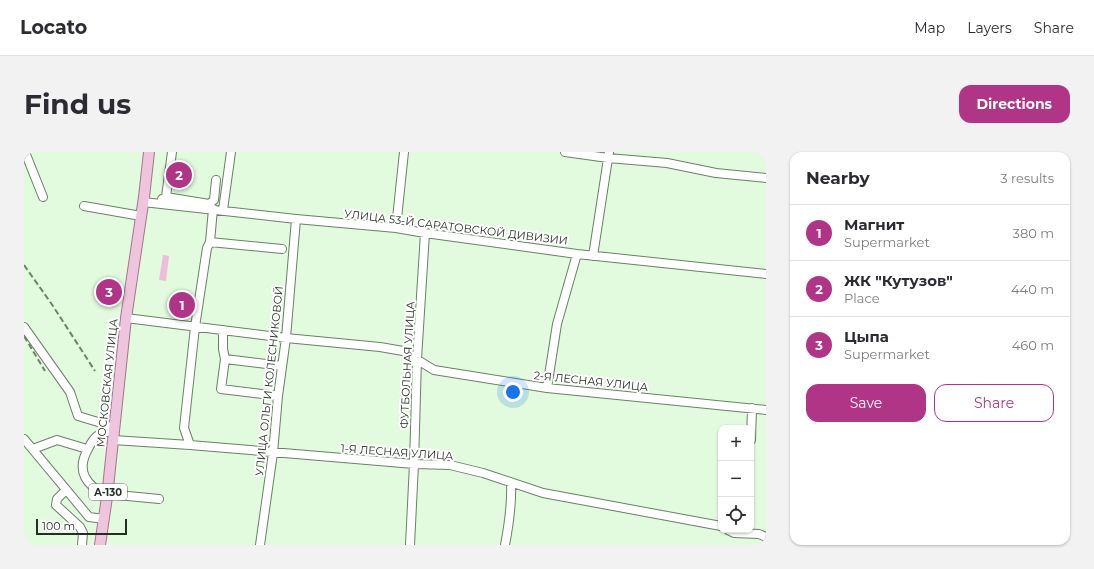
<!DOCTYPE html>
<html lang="en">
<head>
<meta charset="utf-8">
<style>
  :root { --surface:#fff; --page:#f2f2f3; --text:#2b2b33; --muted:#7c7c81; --line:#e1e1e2; --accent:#b13587 }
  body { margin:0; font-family:Montserrat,sans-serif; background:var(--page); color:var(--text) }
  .controls { position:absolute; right:12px; bottom:12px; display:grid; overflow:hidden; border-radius:8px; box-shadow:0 1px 3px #0004 }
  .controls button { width:36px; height:36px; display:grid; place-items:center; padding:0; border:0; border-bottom:1px solid var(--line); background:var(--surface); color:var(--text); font:20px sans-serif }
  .scale { position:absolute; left:12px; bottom:10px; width:91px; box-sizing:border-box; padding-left:4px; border:2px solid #252e24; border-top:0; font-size:11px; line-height:14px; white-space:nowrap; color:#252e24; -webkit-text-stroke:3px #fff; paint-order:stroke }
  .you { position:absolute; left:489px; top:240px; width:14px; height:14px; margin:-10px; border:3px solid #fff; border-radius:50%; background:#1a73e8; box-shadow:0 0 0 6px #1a73e833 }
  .badge { display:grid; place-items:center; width:26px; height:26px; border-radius:50%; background:var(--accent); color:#fff; font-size:13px; font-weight:700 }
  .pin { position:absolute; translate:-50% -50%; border:2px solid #fff; box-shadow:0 1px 4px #0006 }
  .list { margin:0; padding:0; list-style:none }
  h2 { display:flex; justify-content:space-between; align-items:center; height:52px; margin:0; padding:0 16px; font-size:17px }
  h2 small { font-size:13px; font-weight:400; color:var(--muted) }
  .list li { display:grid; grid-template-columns:26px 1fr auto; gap:12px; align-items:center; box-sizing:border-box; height:56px; padding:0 16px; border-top:1px solid var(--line) }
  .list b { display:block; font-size:15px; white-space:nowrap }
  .list p { margin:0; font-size:13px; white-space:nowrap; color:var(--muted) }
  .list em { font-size:13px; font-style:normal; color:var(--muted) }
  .actions { display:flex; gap:8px; padding:12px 16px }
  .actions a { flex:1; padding:9px 0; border:1px solid var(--accent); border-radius:12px; text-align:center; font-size:14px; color:var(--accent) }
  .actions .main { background:var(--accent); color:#fff }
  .icon { flex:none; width:22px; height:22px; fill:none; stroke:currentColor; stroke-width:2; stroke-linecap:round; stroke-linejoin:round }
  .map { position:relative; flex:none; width:742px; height:393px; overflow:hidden; border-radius:12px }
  header { display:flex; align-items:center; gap:24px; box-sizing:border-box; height:56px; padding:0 20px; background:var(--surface); border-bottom:1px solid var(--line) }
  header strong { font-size:19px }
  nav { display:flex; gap:22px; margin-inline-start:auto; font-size:14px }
  .intro { display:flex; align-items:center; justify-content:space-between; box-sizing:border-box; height:96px; padding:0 24px }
  h1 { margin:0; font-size:28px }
  .button { padding:10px 18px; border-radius:12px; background:var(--accent); color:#fff; font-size:14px; font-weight:700 }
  main { display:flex; gap:24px; padding:0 24px }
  aside { flex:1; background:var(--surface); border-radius:12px; box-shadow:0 1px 3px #0004 }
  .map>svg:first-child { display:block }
  .green { fill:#efbdd8 }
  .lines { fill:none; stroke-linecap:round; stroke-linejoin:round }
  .minor-casing { stroke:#6b8068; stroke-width:10 }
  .major-casing { stroke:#a2778e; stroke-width:12 }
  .minor { stroke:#fff; stroke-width:8 }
  .major { stroke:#efc5dd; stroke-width:10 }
  .rail { stroke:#71806f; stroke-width:2; stroke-dasharray:6 3; stroke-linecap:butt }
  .labels { text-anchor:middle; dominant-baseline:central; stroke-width:4; stroke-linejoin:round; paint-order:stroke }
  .shield { fill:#fff; stroke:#666d66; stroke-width:1 }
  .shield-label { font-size:10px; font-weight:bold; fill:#252e24 }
  .street-label { font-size:11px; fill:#252e24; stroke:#fff }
</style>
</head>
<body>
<header>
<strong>Locato</strong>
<nav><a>Map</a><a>Layers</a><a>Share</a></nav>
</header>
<div class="intro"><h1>Find us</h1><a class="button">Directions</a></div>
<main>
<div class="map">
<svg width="742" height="393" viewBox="0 0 742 393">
  <rect width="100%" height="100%" fill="#e2fade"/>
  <!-- green -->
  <path class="green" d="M139 103 145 104 142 129 135 128Z"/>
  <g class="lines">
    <!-- minor casing -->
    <g class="minor-casing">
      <path id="minor" d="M1 0 19 45
        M541 0 584 6 643 11 692 21 742 26
        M142 45 185 52 190 48 192 28
        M138 47 142 45 148 0
        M119 50 272 67 372 76 401 81 553 102 742 122
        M60 54 117 64
        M199 58 207 0
        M372 76 380 0
        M186 90 258 97
        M569 104 585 0
        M102 166 262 186 356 195 379 199 410 218 523 236 742 258
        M0 175 46 240 54 264 74 270 91 277
        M199 178V197L201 207
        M523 236 533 172 553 102
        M254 244 197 237 201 207 258 214
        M0 287 65 365 80 367
        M89 288 166 293 390 312 426 313 459 321 519 341 697 374
        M727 288 728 256
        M166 293 160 276 171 175 183 96 186 90 189 57
        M9 297 33 288 63 297
        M42 338 33 347 32 353 56 375 59 381 58 393
        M83 342 135 347
        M83 345C63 333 51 320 64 297 66 293 69 287 73 284 79 281 85 279 91 277
        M704 378 710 381 735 382 742 385
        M236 393 249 301 254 244 262 186 272 67
        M386 393 390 312 393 207 401 81
        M481 393C485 372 488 352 487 331"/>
    </g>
    <!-- major casing -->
    <g class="major-casing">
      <path id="major" d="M76 393 83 345 102 166 120 45 125 0"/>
    </g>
    <!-- minor -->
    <use href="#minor" class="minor"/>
    <!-- major -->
    <use href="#major" class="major"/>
    <!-- rail -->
    <path class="rail" d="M0 113 29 154 71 219
      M0 184 21 219"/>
  </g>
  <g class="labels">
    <!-- shield labels -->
    <rect class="shield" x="65" y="332" width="38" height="16" rx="3"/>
    <g class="shield-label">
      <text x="84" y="340">А-130</text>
    </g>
    <!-- street labels -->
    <g class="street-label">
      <text transform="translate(432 75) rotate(7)">УЛИЦА 53-Й САРАТОВСКОЙ ДИВИЗИИ</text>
      <text transform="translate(383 213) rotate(-87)">ФУТБОЛЬНАЯ УЛИЦА</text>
      <text transform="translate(245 229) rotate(-84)">УЛИЦА ОЛЬГИ КОЛЕСНИКОВОЙ</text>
      <text transform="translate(567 229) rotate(6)">2-Я ЛЕСНАЯ УЛИЦА</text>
      <text transform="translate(83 231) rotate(-84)">МОСКОВСКАЯ УЛИЦА</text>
      <text transform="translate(373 300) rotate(4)">1-Я ЛЕСНАЯ УЛИЦА</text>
    </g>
  </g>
</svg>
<div class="controls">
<button>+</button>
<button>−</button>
<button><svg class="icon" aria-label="locate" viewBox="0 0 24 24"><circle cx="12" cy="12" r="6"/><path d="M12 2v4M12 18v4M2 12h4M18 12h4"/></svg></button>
</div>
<div class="scale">100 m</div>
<div class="you"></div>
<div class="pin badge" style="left:158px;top:153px">1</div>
<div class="pin badge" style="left:155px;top:23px">2</div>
<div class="pin badge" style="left:85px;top:140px">3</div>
</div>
<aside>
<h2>Nearby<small>3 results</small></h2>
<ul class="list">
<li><span class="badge">1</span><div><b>Магнит</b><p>Supermarket</p></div><em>380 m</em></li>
<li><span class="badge">2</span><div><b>ЖК &quot;Кутузов&quot;</b><p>Place</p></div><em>440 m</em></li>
<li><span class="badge">3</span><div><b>Цыпа</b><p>Supermarket</p></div><em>460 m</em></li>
</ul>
<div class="actions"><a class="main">Save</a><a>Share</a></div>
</aside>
</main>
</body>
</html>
